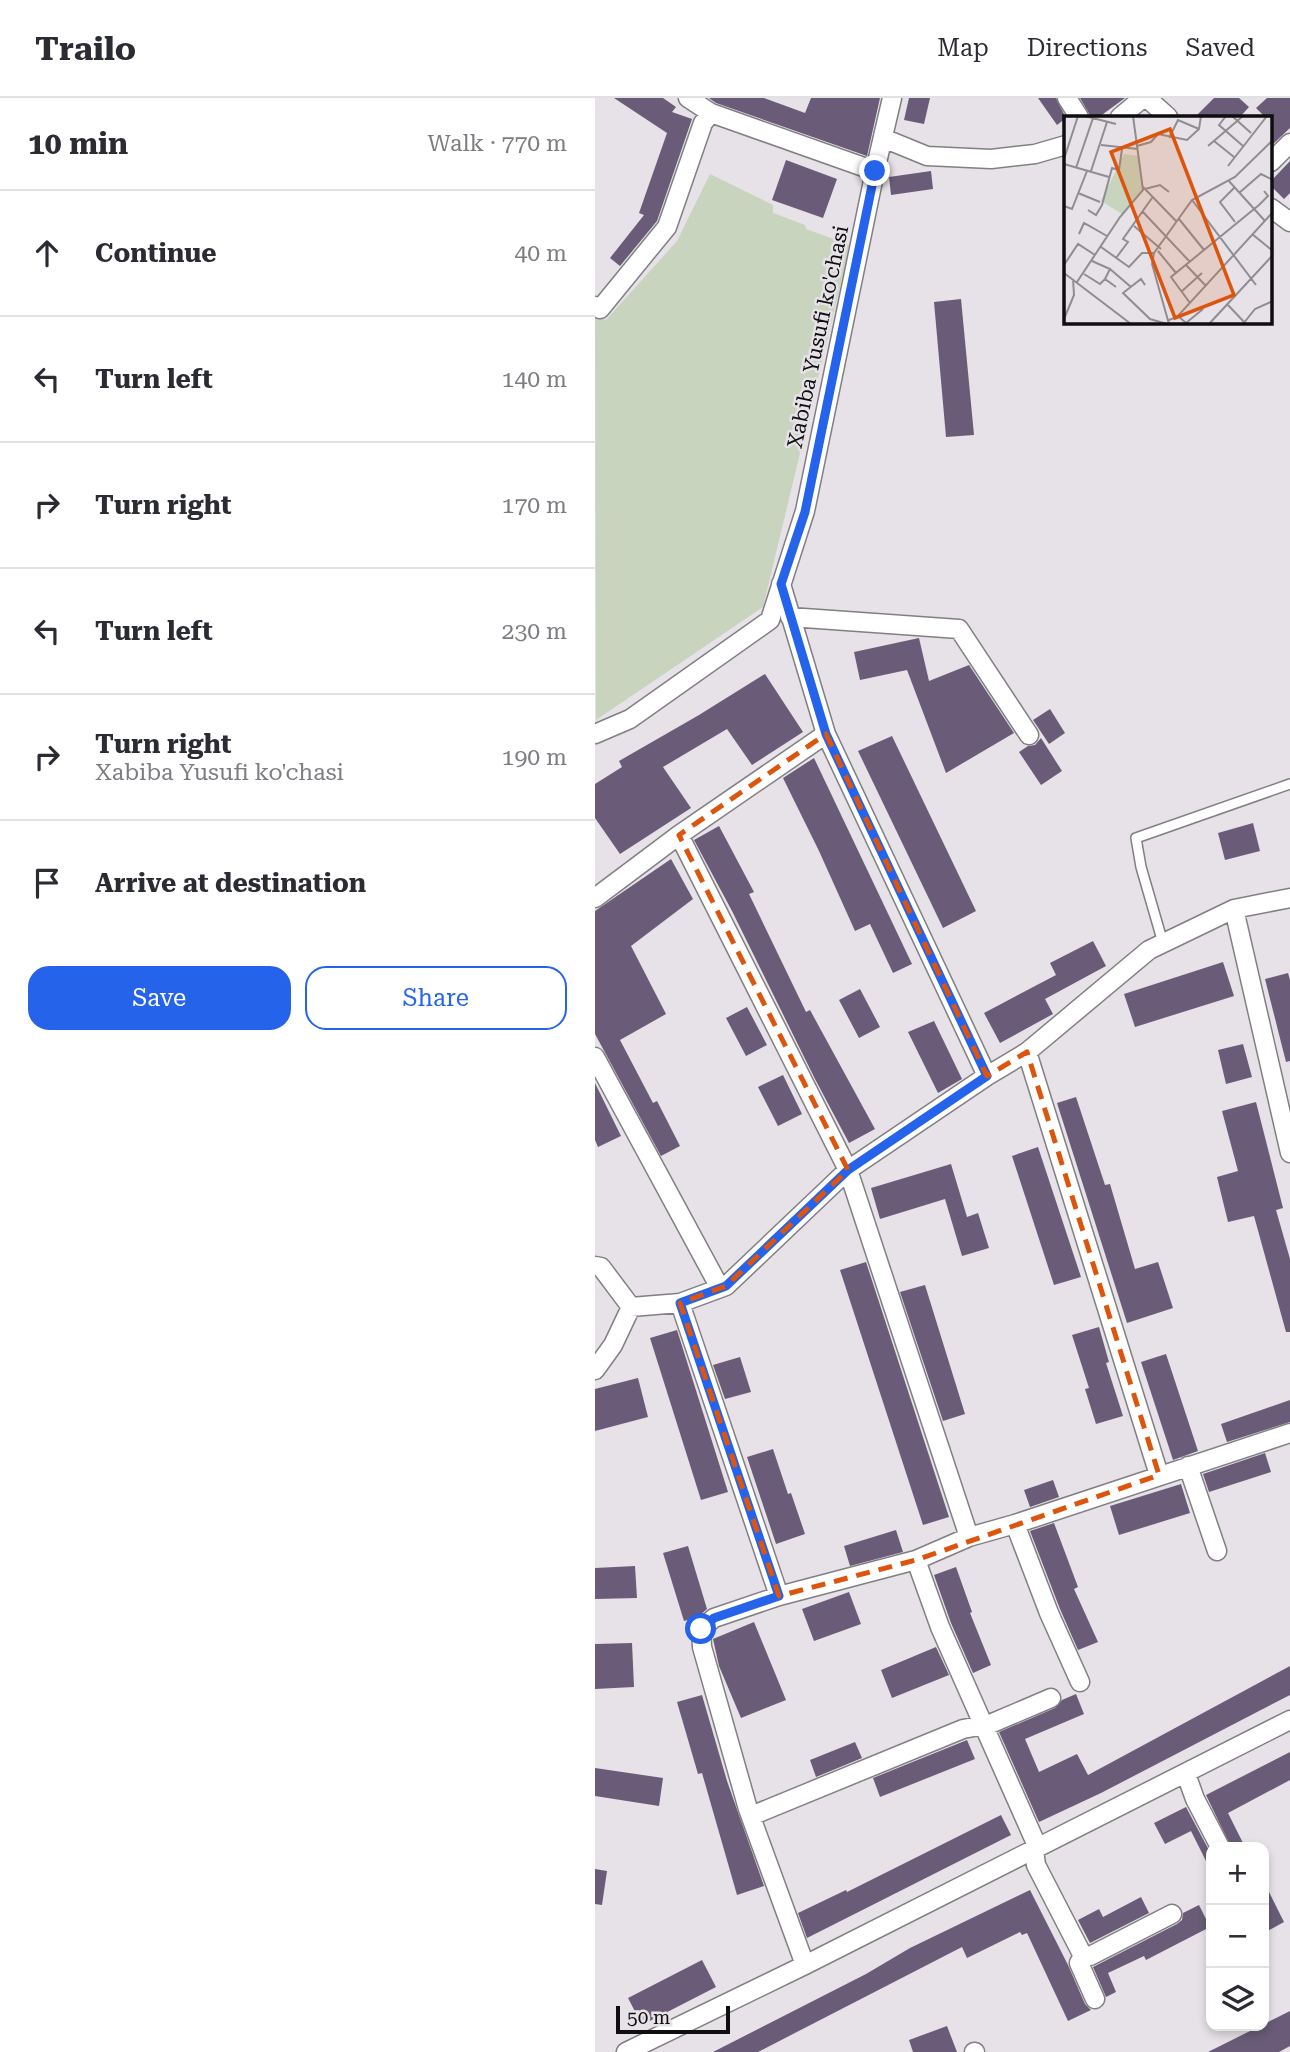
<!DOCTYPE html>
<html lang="en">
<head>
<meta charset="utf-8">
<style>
  :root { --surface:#fff; --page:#f7f7f7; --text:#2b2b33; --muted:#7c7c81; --line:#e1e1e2; --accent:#2563eb }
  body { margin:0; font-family:"Roboto Serif",serif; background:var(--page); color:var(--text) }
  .controls { position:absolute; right:21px; bottom:21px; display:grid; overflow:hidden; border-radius:14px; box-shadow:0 4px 10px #0003 }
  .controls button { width:63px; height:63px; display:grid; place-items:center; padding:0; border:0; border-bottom:2px solid var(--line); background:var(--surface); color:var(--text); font:35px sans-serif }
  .scale { position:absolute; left:21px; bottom:18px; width:114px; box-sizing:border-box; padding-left:7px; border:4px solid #0e0d0f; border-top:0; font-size:19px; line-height:24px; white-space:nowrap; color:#0e0d0f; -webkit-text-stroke:5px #e6e2e7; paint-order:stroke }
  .stop { position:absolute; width:21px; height:21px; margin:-16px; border:5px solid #2563eb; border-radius:50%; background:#fff }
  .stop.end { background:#2563eb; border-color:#fff; box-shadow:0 2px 7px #0008 }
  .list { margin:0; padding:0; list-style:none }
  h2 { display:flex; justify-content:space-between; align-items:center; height:91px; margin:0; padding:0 28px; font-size:30px }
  h2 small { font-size:23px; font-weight:400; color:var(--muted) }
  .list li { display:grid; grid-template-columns:46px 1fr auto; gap:21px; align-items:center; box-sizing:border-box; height:126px; padding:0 28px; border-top:2px solid var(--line) }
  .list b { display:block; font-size:26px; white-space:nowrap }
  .list p { margin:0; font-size:23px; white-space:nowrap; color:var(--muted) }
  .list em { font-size:23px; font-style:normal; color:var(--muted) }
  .actions { display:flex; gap:14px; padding:21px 28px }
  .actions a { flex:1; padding:16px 0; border:2px solid var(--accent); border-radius:21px; text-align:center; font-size:24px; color:var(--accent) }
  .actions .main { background:var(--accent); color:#fff }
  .icon { flex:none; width:38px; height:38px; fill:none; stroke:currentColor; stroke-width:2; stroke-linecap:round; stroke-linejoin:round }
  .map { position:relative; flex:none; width:695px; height:1954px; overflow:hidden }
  header { display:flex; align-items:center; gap:42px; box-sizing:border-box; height:98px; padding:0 35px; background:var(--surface); border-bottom:2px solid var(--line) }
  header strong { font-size:33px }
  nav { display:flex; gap:38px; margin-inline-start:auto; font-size:24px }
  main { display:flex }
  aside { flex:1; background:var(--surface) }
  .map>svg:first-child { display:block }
  .green { fill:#c8d4be }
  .building { fill:#6a5c78 }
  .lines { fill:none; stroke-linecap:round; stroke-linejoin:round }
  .lane-casing { stroke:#827f83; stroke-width:12 }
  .street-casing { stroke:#827f83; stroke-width:21 }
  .lane { stroke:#fff; stroke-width:9 }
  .street { stroke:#fff; stroke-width:18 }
  .route { stroke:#2563eb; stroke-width:9 }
  .marked { fill:none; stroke:#dd550c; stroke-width:5; stroke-dasharray:14 9; stroke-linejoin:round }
  .labels { text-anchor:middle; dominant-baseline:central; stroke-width:5; stroke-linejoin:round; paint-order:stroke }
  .street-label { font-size:21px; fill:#0e0d0f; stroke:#e6e2e7 }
  .inset-road { fill:none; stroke:#908d91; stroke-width:2 }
  .view { fill:#dd550c; fill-opacity:0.15; stroke:#dd550c; stroke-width:3.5 }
  .inset-edge { fill:none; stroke:#0e0d0f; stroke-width:3.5 }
</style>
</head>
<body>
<header>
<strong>Trailo</strong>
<nav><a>Map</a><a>Directions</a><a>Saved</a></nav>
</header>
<main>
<aside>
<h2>10 min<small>Walk · 770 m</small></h2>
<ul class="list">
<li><svg class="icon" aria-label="ahead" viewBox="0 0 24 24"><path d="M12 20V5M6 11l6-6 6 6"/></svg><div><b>Continue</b></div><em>40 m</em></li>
<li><svg class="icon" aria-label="left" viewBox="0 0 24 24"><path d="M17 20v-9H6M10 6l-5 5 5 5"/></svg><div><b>Turn left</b></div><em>140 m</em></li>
<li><svg class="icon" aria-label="right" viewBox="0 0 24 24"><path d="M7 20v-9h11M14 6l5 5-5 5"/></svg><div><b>Turn right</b></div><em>170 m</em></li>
<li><svg class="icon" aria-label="left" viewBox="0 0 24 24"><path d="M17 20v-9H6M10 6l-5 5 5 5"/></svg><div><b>Turn left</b></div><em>230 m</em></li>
<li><svg class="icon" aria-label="right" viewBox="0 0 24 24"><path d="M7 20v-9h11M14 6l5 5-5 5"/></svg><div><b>Turn right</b><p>Xabiba Yusufi ko'chasi</p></div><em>190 m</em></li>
<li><svg class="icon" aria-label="arrive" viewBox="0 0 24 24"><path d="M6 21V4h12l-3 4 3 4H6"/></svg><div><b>Arrive at destination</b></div></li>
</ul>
<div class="actions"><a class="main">Save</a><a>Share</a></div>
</aside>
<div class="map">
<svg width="695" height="1954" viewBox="0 0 695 1954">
  <rect width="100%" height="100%" fill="#e6e2e7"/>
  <!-- green -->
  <path class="green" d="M115 76 178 107V115L210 127 211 131 255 147 168 509 1 622 0 215 11 222 82 143Z"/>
  <!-- building -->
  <path class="building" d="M19 0H68L81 9 77 14 97 21 62 123 25 168 15 160 49 117 44 115 72 35Z
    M114 0H169L210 15 216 0H285L272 58 121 5Z
    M314 0H335L329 26 309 22Z
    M443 0H461L471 20 462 27Z
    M485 0H530L504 19H496Z
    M619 0H644L654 9 645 19H600Z
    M672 0H695V30L676 48V19H670L661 10Z
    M191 62 242 81 228 120 177 102Z
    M695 63V95L689 101 676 88V83Z
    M336 73 338 91 296 97 294 79Z
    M366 201 379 337 351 339 339 204Z
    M324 540 334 583 374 567 419 635 351 675 312 572 265 582 259 554Z
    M170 576 208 634 157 667 132 631 68 669 96 710 25 756 0 720V686L27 669 24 663 104 617Z
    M455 611 470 635 454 646 438 622Z
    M297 638 381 813 348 830 263 653Z
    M446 640 467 673 446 687 424 654 433 648 440 647Z
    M219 660 317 866 298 875 275 826 260 833 224 753 188 680Z
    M658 725 665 753 630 762 623 735Z
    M124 728 159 794 154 796 211 914 215 912 280 1031 254 1045 220 981 137 813 99 742Z
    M76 761 98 801 36 848 71 916 25 942 58 1005 62 1003 85 1048 66 1058 0 936V813Z
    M498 843 511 868 450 901 458 916 405 945 389 915 461 877 455 865Z
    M628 864 639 898 540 929 529 896Z
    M693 875 695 882V963L691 964 670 881Z
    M265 891 285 929 264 940 244 902Z
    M152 909 172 947 151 958 131 920Z
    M339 923 367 981 343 995 313 934Z
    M648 946 657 979 631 986 623 952Z
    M188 977 207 1016 183 1028 163 989Z
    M0 985 26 1038 3 1049 0 1042Z
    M481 999 510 1087 515 1086 540 1171 563 1164 578 1210 532 1225 462 1005Z
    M661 1004 688 1110 681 1112 695 1161V1234H691L659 1118 633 1124 622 1079 643 1073 627 1013Z
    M443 1049 486 1179 459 1187 417 1058Z
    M356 1066 372 1119 383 1115 394 1150 367 1158 350 1101 285 1121 276 1090Z
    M271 1164 354 1419 328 1427 245 1172Z
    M330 1187 370 1316 348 1323 305 1194Z
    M504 1229 514 1264 511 1265 528 1318 501 1326 490 1291 494 1290 477 1237Z
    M82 1232 133 1394 106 1402 55 1240Z
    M571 1256 603 1353 578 1362 546 1264Z
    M145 1259 156 1294 130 1301 118 1267Z
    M43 1280 53 1319 0 1333V1291Z
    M695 1302V1324L632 1344 626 1326Z
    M178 1351 193 1396 196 1395 210 1436 181 1446 152 1359Z
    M670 1355 676 1374 614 1394 608 1376Z
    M458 1382 464 1399 435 1409 429 1392Z
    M586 1386 595 1415 524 1437 515 1408Z
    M459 1425 483 1489 479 1491 503 1544 483 1552 465 1511 435 1433Z
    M301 1432 308 1454 255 1468 249 1448Z
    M93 1448 112 1511 103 1519 89 1523 68 1455Z
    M40 1468 42 1500 0 1501V1470Z
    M361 1469 377 1514 375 1515 396 1567 378 1575 356 1525 339 1477Z
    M254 1494 266 1526 219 1543 207 1511Z
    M159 1524 191 1602 146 1620 124 1568 118 1541Z
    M37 1545 39 1589 0 1591V1546Z
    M341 1549 354 1577 297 1600 286 1572Z
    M695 1568V1597L506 1695 444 1724 404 1634 460 1610 467 1602 481 1596 489 1616 430 1641 444 1674 482 1656 493 1677Z
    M107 1597 132 1683 169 1788 142 1797 107 1675 103 1676 82 1604Z
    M372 1642 380 1661 285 1699 278 1680Z
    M260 1644 267 1660 221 1679 215 1662Z
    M695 1654V1682L633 1715 650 1749H636L611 1697Z
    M0 1670 68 1680 64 1708 0 1698Z
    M591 1709 616 1756V1773L596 1733 570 1746 559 1725Z
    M406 1717 416 1737 212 1840 203 1815 251 1792 252 1794Z
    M0 1771 12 1773 7 1807 0 1806Z
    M669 1784 689 1824 669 1835Z
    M435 1792 473 1867 490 1906 496 1912 473 1923 432 1835 427 1837 425 1834 372 1860 367 1849 163 1954H118L271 1876 315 1850Z
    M546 1799 554 1815 495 1845 483 1822 504 1811 508 1819Z
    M604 1807 615 1829 551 1862 549 1858 513 1875 521 1894 511 1899 498 1869 582 1826 587 1822 588 1815Z
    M107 1862 121 1889 47 1927 33 1900Z
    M695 1913V1948L684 1954H613Z
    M352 1928 362 1954H318L314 1942Z"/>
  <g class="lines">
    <!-- lane casing -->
    <g class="lane-casing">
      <path id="lane" d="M568 845 546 769 541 740 695 686"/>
    </g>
    <!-- street casing -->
    <g class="street-casing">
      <path id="street" d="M93 0 116 15 280 73
        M472 0 484 19
        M552 0 573 19
        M525 19 548 0
        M288 40 332 58 396 61 440 56 471 47
        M676 64 695 45
        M676 110 695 124
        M0 208 5 211 72 129 108 25 116 15
        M186 486 231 636 392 978
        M195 519 364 531 434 637
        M0 636 35 621 175 522 210 413 280 73 297 0
        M84 737 253 1072 374 1439
        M0 800 84 737 231 636
        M639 811 695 1055
        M432 954 564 1377
        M0 959 125 1190
        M0 1168 6 1169 36 1209 18 1247 0 1272
        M85 1205 184 1498
        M36 1209 85 1205 131 1188 253 1072 392 978 432 954 554 852 639 811 695 800
        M593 1368 622 1453
        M420 1426 454 1515 485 1584
        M321 1462 345 1529 443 1750
        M591 1676 600 1701 625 1749
        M156 1718 368 1631 395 1626 456 1600
        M439 1752 441 1767 488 1858 484 1865 500 1901
        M488 1858H495L577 1816
        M210 1867 153 1711 107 1549 106 1531 119 1520 184 1498 321 1462 374 1439 420 1426 695 1335
        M31 1954 210 1867 695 1622
        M379 1954H380"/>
    </g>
    <!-- lane -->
    <use href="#lane" class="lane"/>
    <!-- street -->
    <use href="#street" class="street"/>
  </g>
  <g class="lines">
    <!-- route -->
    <path class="route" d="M106 1531 119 1520 184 1498 85 1205 131 1188 253 1072 392 978 231 636 186 486 210 414 280 73"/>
  </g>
  <!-- marked area -->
  <path class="marked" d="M231 636 392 978 432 954 564 1377 321 1462 184 1498 85 1205 131 1188 253 1072 84 737Z"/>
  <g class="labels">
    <!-- street labels -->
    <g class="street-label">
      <text transform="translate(223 239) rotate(-78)">Xabiba Yusufi ko'chasi</text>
    </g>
  </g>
  <!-- overview -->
  <g transform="translate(469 18)">
    <rect width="208" height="208" fill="#e6e2e7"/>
    <path d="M60 38 74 40 78 74 58 98 37 85Z" fill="#c8d4be"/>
    <path class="inset-road" d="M21 0 52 8M162 0 155 9 179 30M168 0 187 17M105 22 114 4 135 13M150 25 170 41M37 29 74 33M73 30 87 26 94 18 123 24 135 13 137 0M144 30 179 0M0 43 14 0M0 48 45 61M164 50 203 0M12 52 29 2M27 55 43 6M164 64 201 105M79 71 113 106M170 72 156 86 171 106M81 73 96 69 105 76M14 77 36 86M175 77 197 58 209 64M128 84 192 169M0 90 8 93 23 55M24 94 32 99 38 89 48 52 55 54 58 33M79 96 126 146M115 103 140 134M70 110 97 133M15 118 20 107 43 120M188 118 209 135M37 131 65 151 78 137H90L88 148 105 208M94 135 112 157M90 137 128 84 171 61 209 24M52 142 64 126 59 123 88 82M28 145 46 153 41 163 52 171M0 149 14 128 31 139M122 149 142 170M46 153 67 171M0 157 67 208M20 158 36 168 41 163M13 166 56 101 79 74 69 0M81 169 77 163 59 177 86 203 103 208M117 176 138 157M126 187 107 161 195 89 204 80 200 75M163 188 182 208M114 200 122 207 139 193M0 203 10 179 9 163M105 204 113 201 209 96M145 208 209 139M179 208 191 193 209 185"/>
    <path class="view" d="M106 13 170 179 111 202 47 36Z"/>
    <rect width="208" height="208" class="inset-edge"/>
  </g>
</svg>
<div class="controls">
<button>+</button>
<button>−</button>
<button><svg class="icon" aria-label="layers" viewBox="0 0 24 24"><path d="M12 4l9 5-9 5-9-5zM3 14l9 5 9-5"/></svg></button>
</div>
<div class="scale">50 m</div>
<div class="stop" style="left:106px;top:1531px"></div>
<div class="stop end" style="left:280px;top:73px"></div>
</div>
</main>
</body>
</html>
